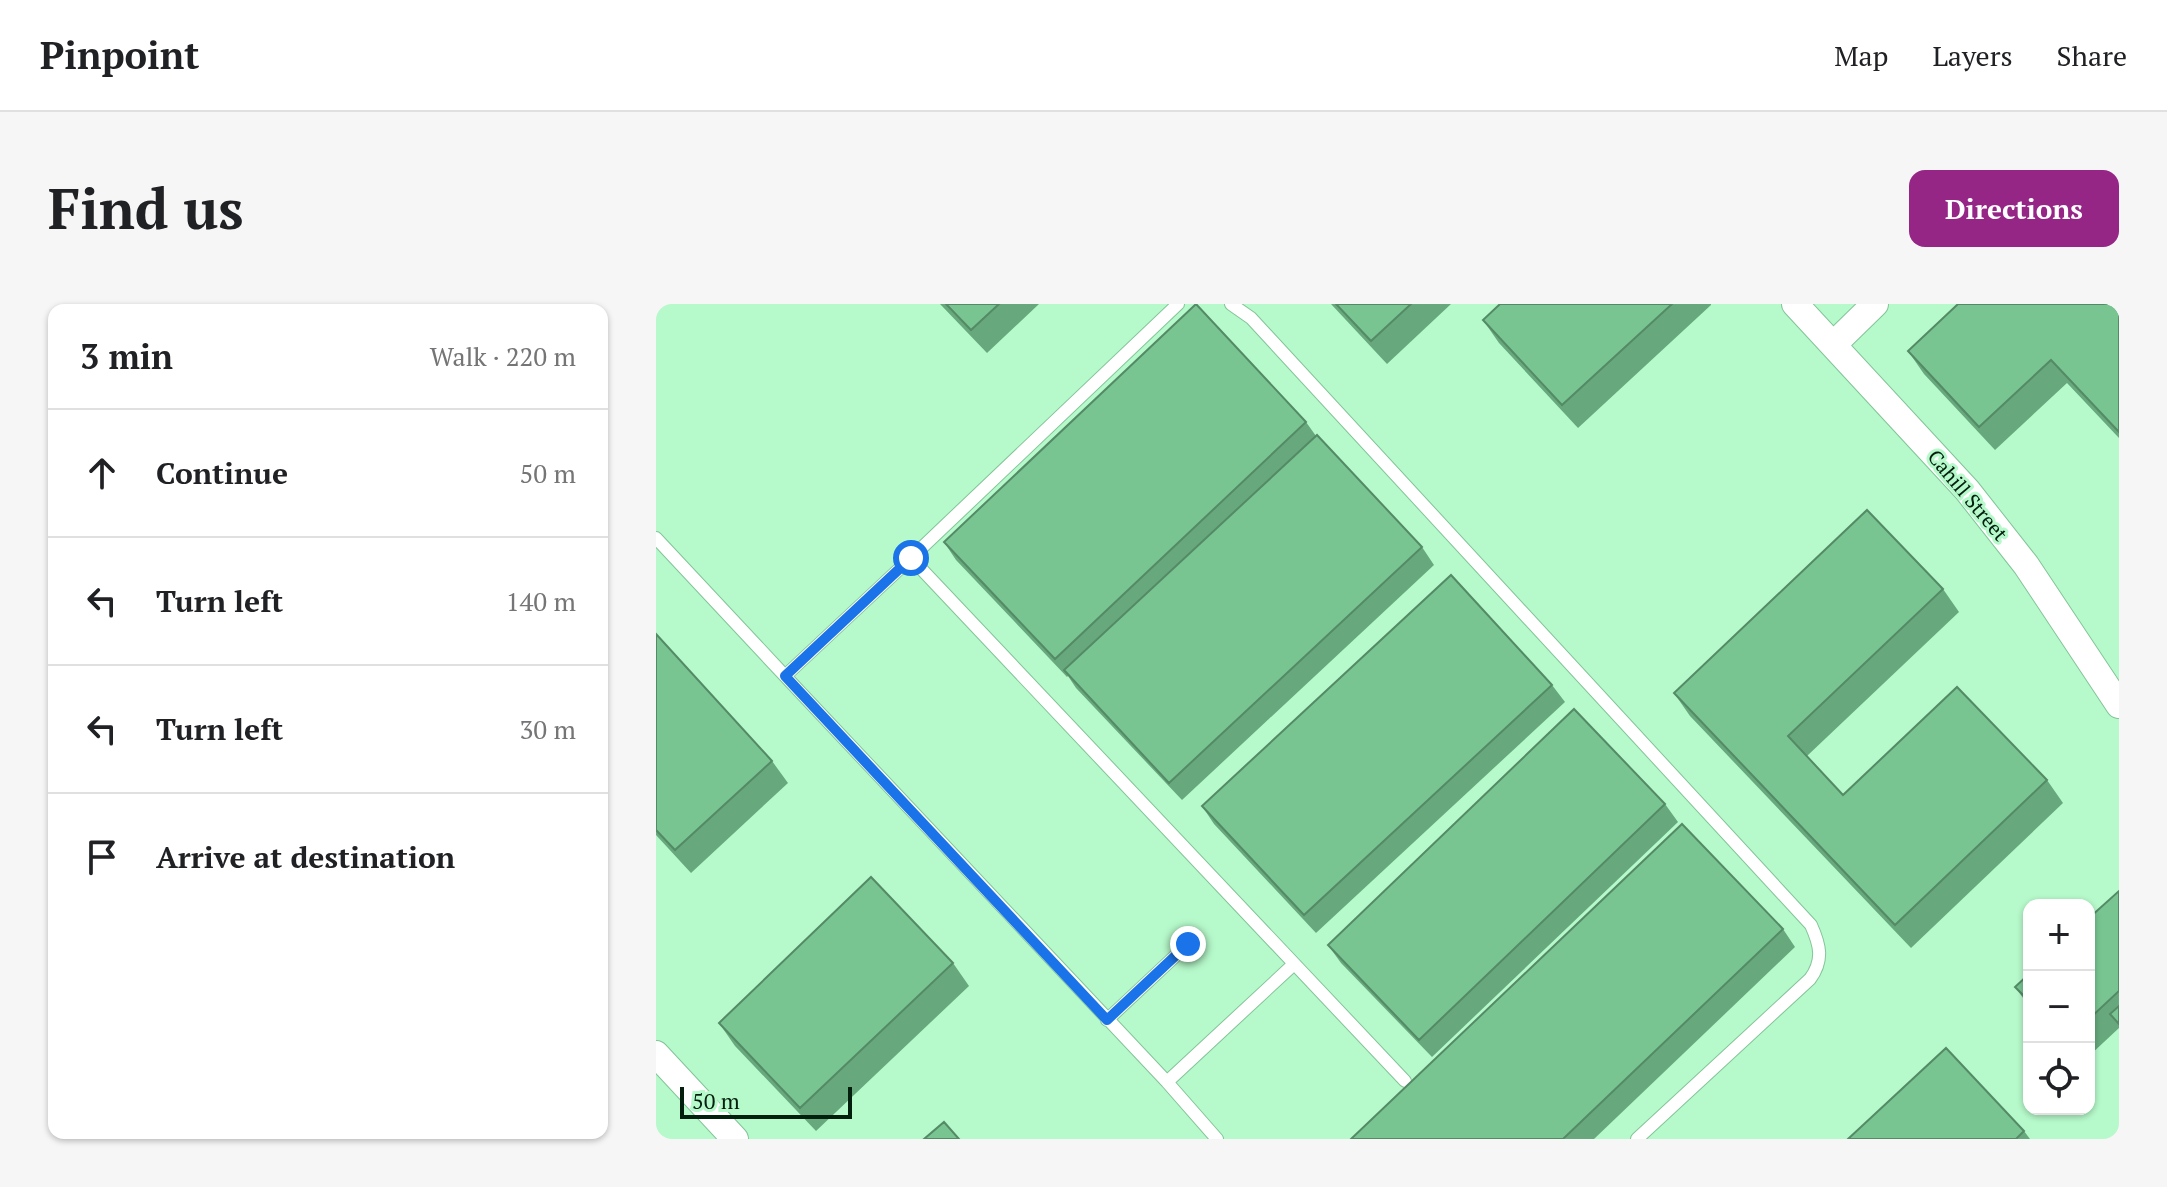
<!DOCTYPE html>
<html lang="en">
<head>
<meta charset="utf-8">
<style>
  :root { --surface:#fff; --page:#f6f6f6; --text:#202124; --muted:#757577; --line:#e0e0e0; --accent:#952686 }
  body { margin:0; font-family:"PT Serif",serif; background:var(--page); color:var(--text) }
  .controls { position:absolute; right:24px; bottom:24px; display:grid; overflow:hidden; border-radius:16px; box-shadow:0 2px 6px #0004 }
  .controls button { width:72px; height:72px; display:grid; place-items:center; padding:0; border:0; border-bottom:2px solid var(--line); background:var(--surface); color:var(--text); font:40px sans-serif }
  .scale { position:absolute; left:24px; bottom:20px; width:172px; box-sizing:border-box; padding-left:8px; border:4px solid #041f0e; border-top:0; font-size:22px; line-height:28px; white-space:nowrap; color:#041f0e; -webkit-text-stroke:6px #b6f9ca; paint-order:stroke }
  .stop { position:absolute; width:24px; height:24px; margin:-18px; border:6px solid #1a73e8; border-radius:50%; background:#fff }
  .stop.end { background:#1a73e8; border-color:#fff; box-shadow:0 2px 8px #0008 }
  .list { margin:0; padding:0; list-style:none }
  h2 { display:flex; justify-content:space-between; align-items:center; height:104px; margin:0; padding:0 32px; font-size:34px }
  h2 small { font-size:26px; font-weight:400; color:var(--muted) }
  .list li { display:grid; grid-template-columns:52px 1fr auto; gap:24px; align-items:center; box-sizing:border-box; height:128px; padding:0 32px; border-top:2px solid var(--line) }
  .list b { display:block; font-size:30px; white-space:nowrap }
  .list em { font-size:26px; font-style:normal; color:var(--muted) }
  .icon { flex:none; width:44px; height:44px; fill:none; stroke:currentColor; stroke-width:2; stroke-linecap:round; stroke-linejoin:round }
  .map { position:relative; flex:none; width:1463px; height:835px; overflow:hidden; border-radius:16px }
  header { display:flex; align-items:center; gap:48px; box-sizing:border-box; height:112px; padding:0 40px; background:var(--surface); border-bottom:2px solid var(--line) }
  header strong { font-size:38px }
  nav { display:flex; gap:44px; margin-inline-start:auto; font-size:28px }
  .intro { display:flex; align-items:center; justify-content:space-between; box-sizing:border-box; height:192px; padding:0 48px }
  h1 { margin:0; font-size:56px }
  .button { padding:20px 36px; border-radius:16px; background:var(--accent); color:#fff; font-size:28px; font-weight:700 }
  main { display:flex; gap:48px; padding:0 48px }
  aside { flex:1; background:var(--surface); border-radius:16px; box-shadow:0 2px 6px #0004 }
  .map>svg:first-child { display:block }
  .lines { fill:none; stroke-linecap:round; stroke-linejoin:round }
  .lane-casing { stroke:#83c498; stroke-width:14 }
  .street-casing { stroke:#83c498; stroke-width:28 }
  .lane { stroke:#fff; stroke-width:12 }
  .street { stroke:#fff; stroke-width:26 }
  .wall { fill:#67a97d }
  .building { fill:#78c591; stroke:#548a66; stroke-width:2 }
  .route { stroke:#1a73e8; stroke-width:10 }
  .labels { text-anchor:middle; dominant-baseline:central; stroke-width:6; stroke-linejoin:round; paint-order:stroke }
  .street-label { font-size:20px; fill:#041f0e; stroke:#b6f9ca }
</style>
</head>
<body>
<header>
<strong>Pinpoint</strong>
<nav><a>Map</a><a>Layers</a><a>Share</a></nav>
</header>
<div class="intro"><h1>Find us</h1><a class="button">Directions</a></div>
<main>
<aside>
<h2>3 min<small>Walk · 220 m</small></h2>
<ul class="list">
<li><svg class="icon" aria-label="ahead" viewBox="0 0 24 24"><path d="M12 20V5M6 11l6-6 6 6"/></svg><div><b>Continue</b></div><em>50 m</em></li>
<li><svg class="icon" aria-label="left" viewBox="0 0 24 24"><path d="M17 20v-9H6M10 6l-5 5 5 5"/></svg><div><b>Turn left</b></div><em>140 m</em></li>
<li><svg class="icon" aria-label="left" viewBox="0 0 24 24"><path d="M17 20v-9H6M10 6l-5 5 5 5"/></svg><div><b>Turn left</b></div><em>30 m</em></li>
<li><svg class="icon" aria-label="arrive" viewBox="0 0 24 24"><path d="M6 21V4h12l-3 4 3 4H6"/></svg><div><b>Arrive at destination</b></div></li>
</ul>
</aside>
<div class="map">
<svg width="1463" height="835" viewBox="0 0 1463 835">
  <rect width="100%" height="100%" fill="#b6f9ca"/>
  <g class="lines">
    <!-- lane casing -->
    <g class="lane-casing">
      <path id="lane" d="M575 0 595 14 1155 621C1164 641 1168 656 1154 675L981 835
        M0 234 129 372 255 254 749 777
        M255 254 522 0
        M129 372 511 778 638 660
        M451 716 532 640
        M511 778 561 835"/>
    </g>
    <!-- street casing -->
    <g class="street-casing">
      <path id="street" d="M1139 0 1311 186 1370 261 1463 401
        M1177 41 1219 0
        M0 750 79 835"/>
    </g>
    <!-- lane -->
    <use href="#lane" class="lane"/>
    <!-- street -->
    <use href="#street" class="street"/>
  </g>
  <!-- wall -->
  <path class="wall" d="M284 0H383L331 49Z
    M675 0H795L731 60Z
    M844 0H1055V1L922 124 843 39 827 16Z
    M1463 0V134L1411 79 1339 146 1268 70 1252 47Z
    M650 118 660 132 766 243 778 261 526 496 420 384 412 372 411 373 300 256 288 238Z
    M1287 285 1303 308 1151 452 1187 491 1391 476 1407 499 1255 644 1034 412 1018 389Z
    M0 330 116 457 132 479 35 569 0 531Z
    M896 381 909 398 660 629 558 520 546 502Z
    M1009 500 1022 518 776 753 685 659 672 641Z
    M1463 587V724L1433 752V614Z
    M1127 625 1139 643 938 835H695Z
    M297 659 313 682 160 827 79 742 63 719Z
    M1373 670V702L1359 683Z
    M1368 827 1374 835H1192Z"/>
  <!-- building -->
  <path class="building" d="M290 0H343L315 26Z
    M540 0 650 118 399 355 288 238Z
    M680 0H755L715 37Z
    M844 0H1016L906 101 827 16Z
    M1302 0H1463V128L1395 56 1323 123 1252 47Z
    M661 131 766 243 513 479 408 366Z
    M1211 206 1287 285 1132 432 1187 491 1301 383 1391 476 1239 621 1018 389Z
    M795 271 896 381 648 611 546 502Z
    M0 330 116 457 19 546 0 526Z
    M918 405 1009 500 763 736 672 641Z
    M1026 520 1127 625 907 835H695Z
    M215 573 297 659 144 804 63 719Z
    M1463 587V687L1433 715V614Z
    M1373 670V697L1359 683Z
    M1463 702V720L1454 710Z
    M1290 744 1368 827 1360 835H1192Z
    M288 818 303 835H268Z"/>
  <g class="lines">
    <!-- route -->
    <path class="route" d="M255 254 129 372 451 716 532 640"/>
  </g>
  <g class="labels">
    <!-- street labels -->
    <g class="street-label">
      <text transform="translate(1312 191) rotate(50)">Cahill Street</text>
    </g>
  </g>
</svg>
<div class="controls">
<button>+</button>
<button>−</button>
<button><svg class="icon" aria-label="locate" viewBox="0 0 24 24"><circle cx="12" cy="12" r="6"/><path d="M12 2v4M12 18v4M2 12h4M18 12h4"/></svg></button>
</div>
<div class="scale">50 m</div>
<div class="stop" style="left:255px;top:254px"></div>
<div class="stop end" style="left:532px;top:640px"></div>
</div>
</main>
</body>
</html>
